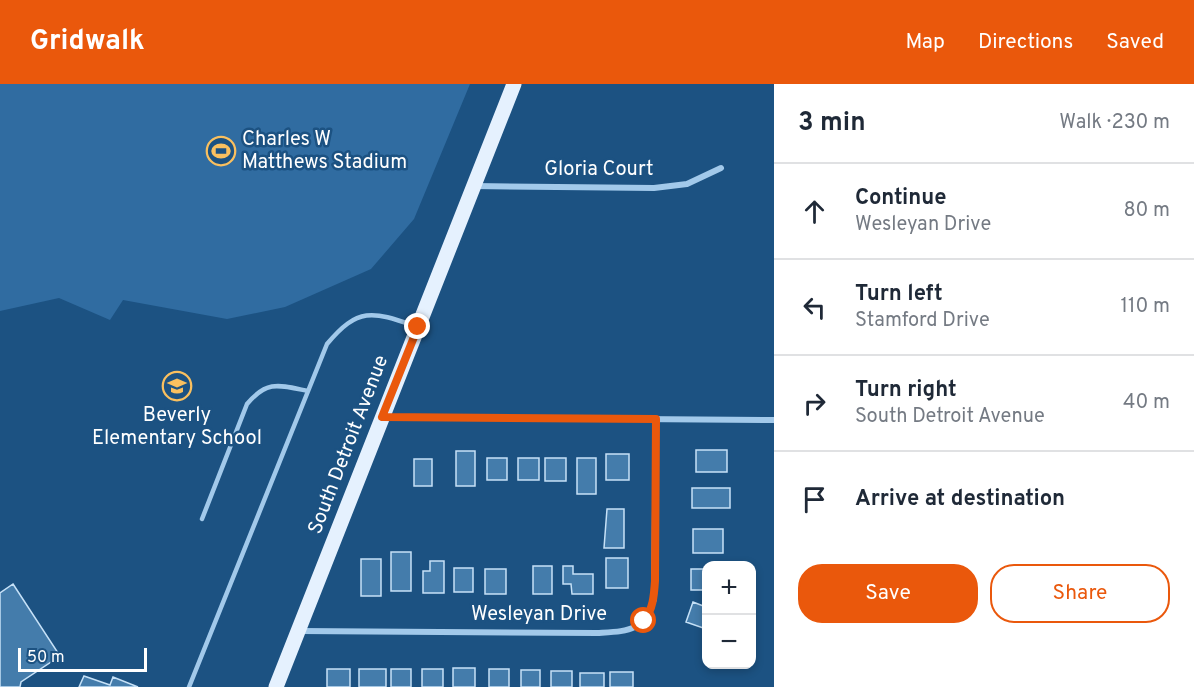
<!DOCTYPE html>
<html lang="en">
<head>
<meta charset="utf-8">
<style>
  :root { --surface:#fff; --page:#f6f6f7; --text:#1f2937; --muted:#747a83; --line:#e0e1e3; --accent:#ea580c }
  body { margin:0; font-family:Overpass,sans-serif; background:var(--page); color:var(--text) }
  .controls { position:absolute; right:18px; bottom:18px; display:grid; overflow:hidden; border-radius:12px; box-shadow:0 3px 9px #0003 }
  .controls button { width:54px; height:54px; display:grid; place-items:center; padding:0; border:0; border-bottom:2px solid var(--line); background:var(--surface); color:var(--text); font:30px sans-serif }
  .scale { position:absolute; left:18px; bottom:15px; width:129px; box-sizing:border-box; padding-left:6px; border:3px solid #fff; border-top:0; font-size:16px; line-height:21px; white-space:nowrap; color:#fff; -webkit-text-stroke:4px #1c5282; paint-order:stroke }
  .stop { position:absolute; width:18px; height:18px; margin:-14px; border:4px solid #ea580c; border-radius:50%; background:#fff }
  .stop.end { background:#ea580c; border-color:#fff; box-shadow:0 2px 6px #0008 }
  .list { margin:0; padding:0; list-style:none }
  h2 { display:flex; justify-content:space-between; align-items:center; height:78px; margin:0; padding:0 24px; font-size:26px }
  h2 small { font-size:20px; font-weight:400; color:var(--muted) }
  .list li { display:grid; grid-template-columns:39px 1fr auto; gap:18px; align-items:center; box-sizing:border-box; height:96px; padding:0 24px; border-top:2px solid var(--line) }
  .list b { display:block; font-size:22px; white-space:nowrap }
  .list p { margin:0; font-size:20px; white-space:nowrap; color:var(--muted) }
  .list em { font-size:20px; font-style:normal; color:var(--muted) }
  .actions { display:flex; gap:12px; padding:18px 24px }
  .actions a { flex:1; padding:14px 0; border:2px solid var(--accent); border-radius:24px; text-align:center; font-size:21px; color:var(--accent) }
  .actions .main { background:var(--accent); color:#fff }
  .icon { flex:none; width:33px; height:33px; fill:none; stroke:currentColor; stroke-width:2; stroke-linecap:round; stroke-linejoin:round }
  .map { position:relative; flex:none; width:774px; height:603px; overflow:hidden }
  header { display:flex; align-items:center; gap:36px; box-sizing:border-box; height:84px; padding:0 30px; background:var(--accent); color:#fff }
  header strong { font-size:28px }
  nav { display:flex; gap:33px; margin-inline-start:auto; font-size:21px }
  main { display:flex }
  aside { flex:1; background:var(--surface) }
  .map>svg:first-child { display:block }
  .green { fill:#306ca1 }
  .building { fill:#447cab; stroke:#c6e1f7; stroke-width:1.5 }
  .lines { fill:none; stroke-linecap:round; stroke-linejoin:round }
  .service { stroke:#a2c9ea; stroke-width:4.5 }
  .minor { stroke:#a2c9ea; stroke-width:6 }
  .primary { stroke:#e5f1fe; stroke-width:15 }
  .route { stroke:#ea580c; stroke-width:8 }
  .labels { text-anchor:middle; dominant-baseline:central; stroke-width:5; stroke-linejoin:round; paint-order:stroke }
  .poi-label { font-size:20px; fill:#fff; stroke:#1c5282; text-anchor:start }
  .street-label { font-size:20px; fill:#fff; stroke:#1c5282 }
</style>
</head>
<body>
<header>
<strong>Gridwalk</strong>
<nav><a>Map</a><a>Directions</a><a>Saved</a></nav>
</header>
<main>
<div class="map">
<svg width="774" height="603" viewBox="0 0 774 603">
  <rect width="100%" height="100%" fill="#1c5282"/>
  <!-- green -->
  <path class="green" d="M0 0H470L414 135 371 185 285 223 227 235 123 216 110 236 59 214 0 227Z"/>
  <!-- building -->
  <path class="building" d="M696 366H727V388H696Z
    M456 367H475V402H456Z
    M606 370H629V396H606Z
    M487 374H507V396H487Z
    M518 374H539V396H518Z
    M545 374H566V397H545Z
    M577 374H596V410H577Z
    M414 375H432V402H414Z
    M692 404H730V424H692Z
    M607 425H624V464H604Z
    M693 445H723V469H693Z
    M391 468H411V507H391Z
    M606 474H628V504H606Z
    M361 475H381V512H361Z
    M430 477H444V509H423V487H430Z
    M533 482H552V510H533Z
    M563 482H573V490H593V510H572L571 500H563Z
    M454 484H473V508H454Z
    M485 485H506V510H485Z
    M691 485H706V506H691Z
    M13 500 60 572 21 598 20 603H0V509Z
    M693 518 706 523V545L686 538Z
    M453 584H475V603H453Z
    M327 585H350V603H327Z
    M359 585H386V603H359Z
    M391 585H411V603H391Z
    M422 585H443V603H422Z
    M489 585H509V603H489Z
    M521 586H540V603H521Z
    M551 587H572V603H551Z
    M610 588H633V603H610Z
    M580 589H604V603H580Z
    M84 592 110 601 113 593 138 603H79Z"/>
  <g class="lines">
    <!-- service -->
    <path class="service" d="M202 435 247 320C267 296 279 301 308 307
      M189 603 327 260C358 223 372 227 415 242"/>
    <!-- minor -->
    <path class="minor" d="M474 102 654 104 687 100 721 84
      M385 333 774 336
      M300 547 597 549C629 547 643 548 654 515L656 335"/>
    <!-- primary -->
    <path class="primary" d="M276 603 514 0"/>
  </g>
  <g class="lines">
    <!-- route -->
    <path class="route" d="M418 243 382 333 656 335 655 497C654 512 653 525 644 537"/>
  </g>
  <!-- icons -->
  <defs>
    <g id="stadium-ring" transform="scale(1.5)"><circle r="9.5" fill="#1c5282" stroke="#fac05f" stroke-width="1.5"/><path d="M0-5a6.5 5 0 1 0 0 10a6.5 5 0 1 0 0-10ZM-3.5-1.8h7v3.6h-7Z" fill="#fac05f"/></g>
    <g id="school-ring" transform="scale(1.5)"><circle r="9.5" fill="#1c5282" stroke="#fac05f" stroke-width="1.5"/><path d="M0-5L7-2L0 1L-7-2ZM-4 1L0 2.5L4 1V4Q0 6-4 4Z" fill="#fac05f"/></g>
  </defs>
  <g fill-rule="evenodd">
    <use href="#stadium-ring" x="221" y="67"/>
    <use href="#school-ring" x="177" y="302"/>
  </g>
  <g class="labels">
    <!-- poi labels -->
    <g class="poi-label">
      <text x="242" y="56">Charles W<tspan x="242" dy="23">Matthews Stadium</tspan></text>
      <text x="177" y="332" text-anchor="middle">Beverly<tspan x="177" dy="23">Elementary School</tspan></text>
    </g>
    <!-- street labels -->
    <g class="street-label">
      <text x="599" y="86">Gloria Court</text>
      <text transform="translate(349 361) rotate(-69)">South Detroit Avenue</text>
      <text x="539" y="531">Wesleyan Drive</text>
    </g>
  </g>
</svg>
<div class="controls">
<button>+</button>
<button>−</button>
</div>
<div class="scale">50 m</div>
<div class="stop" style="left:644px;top:537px"></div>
<div class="stop end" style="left:418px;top:243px"></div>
</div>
<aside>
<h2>3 min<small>Walk · 230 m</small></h2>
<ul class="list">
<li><svg class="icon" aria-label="ahead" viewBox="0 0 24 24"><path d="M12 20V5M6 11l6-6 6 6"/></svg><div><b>Continue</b><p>Wesleyan Drive</p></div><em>80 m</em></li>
<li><svg class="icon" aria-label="left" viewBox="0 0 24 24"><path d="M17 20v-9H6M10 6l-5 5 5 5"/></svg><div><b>Turn left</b><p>Stamford Drive</p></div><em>110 m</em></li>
<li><svg class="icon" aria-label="right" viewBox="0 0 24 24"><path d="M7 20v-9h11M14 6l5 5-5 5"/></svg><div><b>Turn right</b><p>South Detroit Avenue</p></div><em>40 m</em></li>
<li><svg class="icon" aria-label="arrive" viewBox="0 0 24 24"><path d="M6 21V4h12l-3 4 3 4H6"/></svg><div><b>Arrive at destination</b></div></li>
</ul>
<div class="actions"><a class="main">Save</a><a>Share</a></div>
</aside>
</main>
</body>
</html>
